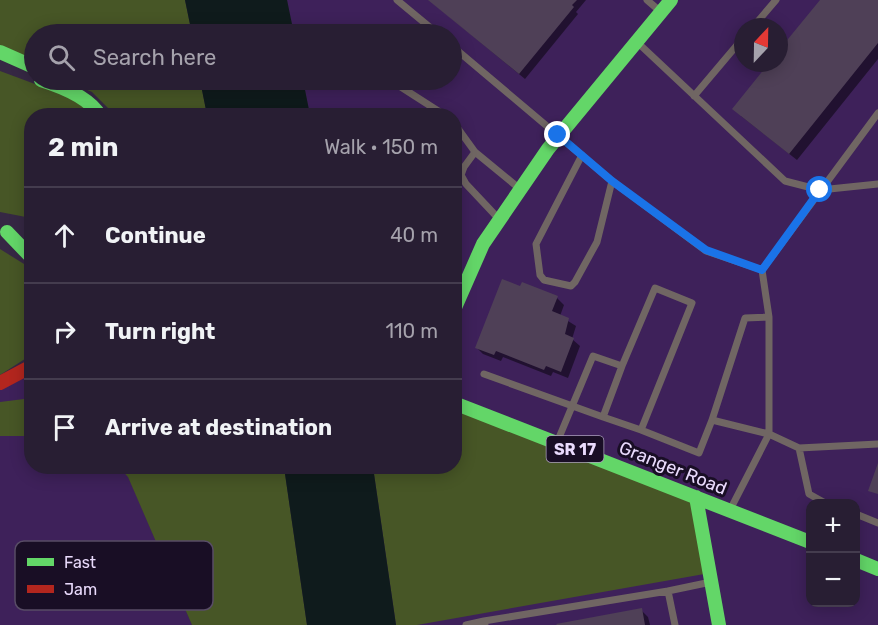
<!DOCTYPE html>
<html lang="en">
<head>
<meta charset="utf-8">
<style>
  :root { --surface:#281e33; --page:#342b3f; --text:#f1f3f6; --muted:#a5a2ac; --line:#443c4e }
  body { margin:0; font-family:Rubik,sans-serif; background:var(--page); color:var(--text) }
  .controls { position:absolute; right:18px; bottom:18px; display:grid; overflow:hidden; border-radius:12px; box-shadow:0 3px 15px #0003 }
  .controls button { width:54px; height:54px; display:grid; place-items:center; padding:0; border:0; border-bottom:2px solid var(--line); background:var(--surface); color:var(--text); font:30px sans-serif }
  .compass { position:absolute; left:734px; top:18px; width:54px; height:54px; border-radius:50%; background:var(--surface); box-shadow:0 3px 15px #0003; rotate:22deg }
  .stop { position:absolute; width:18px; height:18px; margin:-14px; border:4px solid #1a73e8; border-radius:50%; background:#fff }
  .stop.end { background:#1a73e8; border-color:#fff; box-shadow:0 2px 6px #0008 }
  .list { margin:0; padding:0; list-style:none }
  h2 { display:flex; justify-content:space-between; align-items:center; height:78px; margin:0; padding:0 24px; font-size:26px }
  h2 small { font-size:20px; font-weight:400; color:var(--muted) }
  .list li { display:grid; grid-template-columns:39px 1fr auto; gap:18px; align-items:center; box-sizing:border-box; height:96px; padding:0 24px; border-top:2px solid var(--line) }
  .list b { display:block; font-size:22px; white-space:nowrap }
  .list em { font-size:20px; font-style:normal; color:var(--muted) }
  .icon { flex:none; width:33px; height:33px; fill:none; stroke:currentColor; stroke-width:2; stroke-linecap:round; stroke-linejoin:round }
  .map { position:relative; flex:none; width:878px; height:625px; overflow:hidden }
  .search { position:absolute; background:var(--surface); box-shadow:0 3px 15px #0003; left:24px; top:24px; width:438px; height:66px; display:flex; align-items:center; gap:15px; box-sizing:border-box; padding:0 21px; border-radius:33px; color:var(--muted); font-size:22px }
  .panel { position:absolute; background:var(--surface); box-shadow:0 3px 15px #0003; left:24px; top:108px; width:438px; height:366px; border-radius:24px }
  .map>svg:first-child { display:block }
  .built { fill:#3e215a; fill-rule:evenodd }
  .green { fill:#475626 }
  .water { fill:#0f1b1c }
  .shadow { fill:#0007 }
  .building { fill:#4f4057 }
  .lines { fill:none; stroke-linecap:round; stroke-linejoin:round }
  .lane { stroke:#706663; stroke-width:7 }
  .fast { stroke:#63d668; stroke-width:14 }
  .jam { stroke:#b3261e; stroke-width:14 }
  .route { stroke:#1a73e8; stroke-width:8 }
  .labels { text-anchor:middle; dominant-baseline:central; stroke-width:6; stroke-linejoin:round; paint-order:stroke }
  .shield { fill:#190e25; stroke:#ab9ebc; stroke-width:1.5 }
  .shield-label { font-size:16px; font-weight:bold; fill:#eadbfd }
  .street-label { font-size:18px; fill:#eadbfd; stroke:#190e25 }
  .key { fill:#190e25; stroke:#584c66; stroke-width:1.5 }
  .key-label { font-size:16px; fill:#eadbfd }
</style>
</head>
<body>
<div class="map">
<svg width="878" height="625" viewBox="0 0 878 625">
  <rect width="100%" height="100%" fill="#362844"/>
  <!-- built -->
  <path class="built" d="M287 0H878V625H396L373 467 454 466V116L310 115 303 80H452V34H294ZM743 27H779V63H743ZM810 504H856V602H810Z
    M32 370V466L119 467 128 476 192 625H0V383Z"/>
  <!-- green -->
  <path class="green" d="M0 0H185L192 34H34V67L0 52Z
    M0 71 70 97 95 115 32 116 31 218 0 212Z
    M64 80H200L207 115H115L92 92Z
    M0 249 32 269 31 355 0 375Z
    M31 391V436H0V402L24 399Z
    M455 404 696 497 710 573 417 625H396L373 467 454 466Z
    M119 467H284L307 625H192L128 477Z"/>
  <!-- water -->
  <path class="water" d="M185 0H287L294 34H192Z
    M200 80H303L310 115H207Z
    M284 467H373L396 625H307Z"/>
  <!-- shadow -->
  <path class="shadow" d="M429 0H586L576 12 578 14 525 79Z
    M821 0H878V59L797 160 741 116 771 63H779V53Z
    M557 298 564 305 560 316 576 326 572 339 580 346 568 378 553 372 551 376 503 357 501 361 483 354 476 347Z
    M641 610 648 617 650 625H559Z"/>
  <!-- building -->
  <path class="building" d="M428 0H577L572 5 574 7 519 74Z
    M820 0H878V43L789 154 732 109 769 63H779V50Z
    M502 279 520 286 522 282 558 296 552 311 569 318 565 334 574 338 561 372 546 366 544 370 496 351 494 355 475 348Z
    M878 463V494L868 491Z
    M642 608 645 625H557L556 624Z"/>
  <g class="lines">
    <!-- lane -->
    <path class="lane" d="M397 0 438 34
      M647 0 661 12
      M753 27 776 0
      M637 42 785 181 820 190 878 184
      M452 46 612 181 706 251 762 270 769 317V434L712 420 699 453 641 430
      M390 80 446 116
      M694 96 743 38
      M454 123 475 152 520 189
      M475 152 464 167 461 175 466 184 498 218
      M582 155 536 244 540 275 544 280 571 286 575 282 597 242 612 181
      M762 270 878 113
      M484 374 603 417 622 366 593 356 558 440
      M603 417 641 430 692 303 655 288 622 366
      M712 420 745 318 769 317
      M799 448 878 444
      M731 508 769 434 799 448 809 494 827 504
      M856 514 878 523
      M484 621 668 591
      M466 625 484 621 485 625
      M675 625 668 591 711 582"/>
    <!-- fast -->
    <path class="fast" d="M0 52 34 67
      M41 80C60 86 90 98 100 116
      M7 232 32 258
      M454 310 483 244 548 149 671 0
      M454 403 810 542
      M696 497 719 625
      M856 560 878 569"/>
    <!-- jam -->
    <path class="jam" d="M0 383 32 366"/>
  </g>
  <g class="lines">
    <!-- route -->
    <path class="route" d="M558 135 612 181 706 250 762 270 820 190"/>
  </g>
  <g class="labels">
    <!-- shield labels -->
    <rect class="shield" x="546.5" y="436" width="57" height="26" rx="4.5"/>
    <g class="shield-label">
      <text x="575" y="449">SR 17</text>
    </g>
    <!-- street labels -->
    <g class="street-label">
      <text transform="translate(673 468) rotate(22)">Granger Road</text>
    </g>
  </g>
  <!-- legend -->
  <rect x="15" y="541" width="198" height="69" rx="9" class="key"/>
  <rect x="27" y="558" width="27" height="8" fill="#63d668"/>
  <rect x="27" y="585" width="27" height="8" fill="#b3261e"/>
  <g class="key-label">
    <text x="64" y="568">Fast</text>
    <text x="64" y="595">Jam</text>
  </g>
</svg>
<div class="controls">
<button>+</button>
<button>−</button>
</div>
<svg class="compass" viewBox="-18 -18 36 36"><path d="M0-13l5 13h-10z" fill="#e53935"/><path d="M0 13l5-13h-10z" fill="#a5a2ac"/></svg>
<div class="stop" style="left:820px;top:190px"></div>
<div class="stop end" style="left:558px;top:135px"></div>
<div class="search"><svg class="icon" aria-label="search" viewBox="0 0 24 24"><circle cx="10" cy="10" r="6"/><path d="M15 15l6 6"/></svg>Search here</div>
<section class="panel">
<h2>2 min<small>Walk · 150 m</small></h2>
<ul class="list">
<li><svg class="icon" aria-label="ahead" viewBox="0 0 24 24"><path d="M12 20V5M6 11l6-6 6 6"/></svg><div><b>Continue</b></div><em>40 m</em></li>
<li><svg class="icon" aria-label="right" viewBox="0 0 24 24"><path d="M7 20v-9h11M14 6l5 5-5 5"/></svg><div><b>Turn right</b></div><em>110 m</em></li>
<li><svg class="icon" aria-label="arrive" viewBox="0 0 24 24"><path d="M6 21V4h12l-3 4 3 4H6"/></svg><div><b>Arrive at destination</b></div></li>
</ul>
</section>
</div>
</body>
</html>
